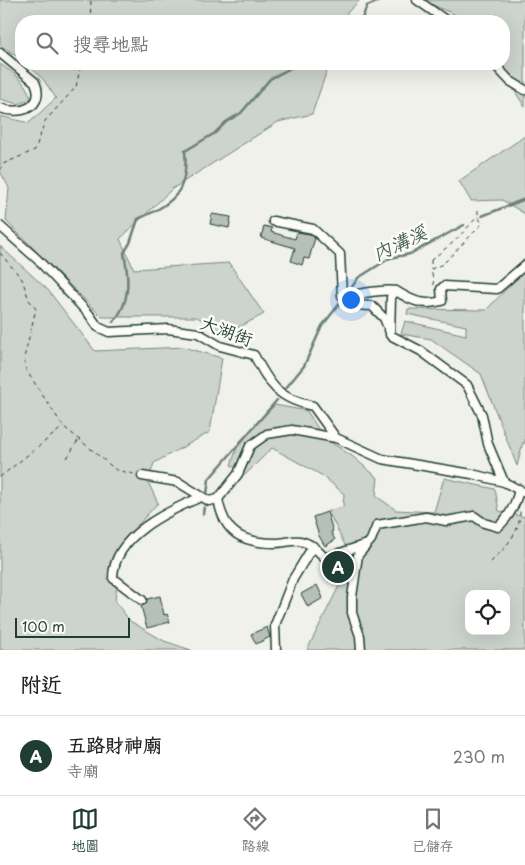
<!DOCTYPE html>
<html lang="zh-TW">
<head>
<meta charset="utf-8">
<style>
  :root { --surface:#fff; --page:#f2f2f2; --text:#222; --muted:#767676; --line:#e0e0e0; --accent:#1f3d34 }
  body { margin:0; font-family:"Playpen Sans","LXGW WenKai TC",sans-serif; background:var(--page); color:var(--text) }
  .controls { position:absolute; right:15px; bottom:15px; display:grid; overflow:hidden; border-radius:10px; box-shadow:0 5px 20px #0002 }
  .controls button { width:45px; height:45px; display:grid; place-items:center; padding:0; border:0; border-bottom:1px solid var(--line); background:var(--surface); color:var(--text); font:25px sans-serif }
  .scale { position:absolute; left:15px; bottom:12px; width:115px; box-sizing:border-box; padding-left:5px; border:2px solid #1f3d34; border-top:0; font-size:14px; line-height:18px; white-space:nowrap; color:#1f3d34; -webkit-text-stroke:4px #fdfcf7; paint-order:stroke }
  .you { position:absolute; left:350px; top:299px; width:18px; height:18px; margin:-12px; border:4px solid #fff; border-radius:50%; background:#1a73e8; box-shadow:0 0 0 8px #1a73e833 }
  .badge { display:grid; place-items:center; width:32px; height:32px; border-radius:50%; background:var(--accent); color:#fff; font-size:16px; font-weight:700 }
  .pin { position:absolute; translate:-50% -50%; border:2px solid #fff; box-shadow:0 1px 5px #0006 }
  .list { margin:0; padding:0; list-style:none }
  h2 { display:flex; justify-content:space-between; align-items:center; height:65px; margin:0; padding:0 20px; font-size:21px }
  h2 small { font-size:16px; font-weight:400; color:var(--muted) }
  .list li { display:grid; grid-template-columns:32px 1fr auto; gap:15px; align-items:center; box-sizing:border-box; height:80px; padding:0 20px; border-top:1px solid var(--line) }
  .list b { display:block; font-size:19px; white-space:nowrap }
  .list p { margin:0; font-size:16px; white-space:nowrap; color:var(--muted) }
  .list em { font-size:16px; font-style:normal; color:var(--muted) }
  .icon { flex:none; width:28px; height:28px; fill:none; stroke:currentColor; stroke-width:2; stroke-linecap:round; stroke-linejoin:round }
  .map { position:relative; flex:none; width:525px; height:650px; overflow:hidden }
  .search { position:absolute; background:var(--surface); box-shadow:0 5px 20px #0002; left:15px; right:15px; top:15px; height:55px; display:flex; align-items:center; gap:12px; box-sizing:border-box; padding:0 18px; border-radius:20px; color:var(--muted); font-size:19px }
  .sheet { height:145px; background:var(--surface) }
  nav { display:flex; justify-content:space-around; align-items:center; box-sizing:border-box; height:70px; border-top:1px solid var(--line); background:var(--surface); font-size:14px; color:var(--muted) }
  nav a { display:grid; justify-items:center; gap:2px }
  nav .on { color:var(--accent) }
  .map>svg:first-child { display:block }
  .green { fill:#cdd3cd; stroke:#768880; fill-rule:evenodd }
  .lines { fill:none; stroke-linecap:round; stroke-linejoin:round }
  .stream { stroke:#6c8077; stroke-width:2.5 }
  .building { fill:#b6bfb8; stroke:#1f3d34 }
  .minor-casing { stroke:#1f3d34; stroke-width:11 }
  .path { stroke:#1f3d34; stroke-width:1; stroke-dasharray:4 4; stroke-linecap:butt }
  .minor { stroke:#fdfcf7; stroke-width:8 }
  .labels { text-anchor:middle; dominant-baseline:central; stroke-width:5; stroke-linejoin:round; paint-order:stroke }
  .street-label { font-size:18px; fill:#1f3d34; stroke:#fdfcf7 }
  .water-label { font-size:19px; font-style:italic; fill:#455e56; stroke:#fdfcf7 }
</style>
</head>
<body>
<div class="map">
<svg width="525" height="650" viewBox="0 0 525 650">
  <rect width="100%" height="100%" fill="#f0f1eb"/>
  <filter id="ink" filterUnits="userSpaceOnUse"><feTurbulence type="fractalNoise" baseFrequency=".02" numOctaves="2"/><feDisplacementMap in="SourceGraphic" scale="10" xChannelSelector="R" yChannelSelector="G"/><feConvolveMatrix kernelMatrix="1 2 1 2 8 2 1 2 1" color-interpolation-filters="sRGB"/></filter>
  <g filter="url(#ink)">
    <!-- green -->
    <path class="green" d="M0 0H360L345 15 343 21H21V59L0 45Z
      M421 0H525V107L497 64H504V21H470Z
      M0 64C15 74 26 81 31 99L18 104 0 99Z
      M27 64H329L312 114 278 122 172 189 120 239 134 269 229 263 264 314 226 334 197 317H102L6 221 9 188 0 171V116L29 123 56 98 43 79Z
      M525 136V214L502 200 471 201 459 181Z
      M0 246 48 290 95 351 184 347 222 358 210 432 154 463 148 482 158 503 122 542 115 601 130 621 164 641 191 650H0Z
      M525 270V444L523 442 517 466 481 374 431 339 401 334 405 321 466 335V326L407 314 408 309 486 310Z
      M275 405 307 411 324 438 352 456 378 478 376 496 396 510 434 512 444 478 495 489 499 511 525 517V650H307L343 578 350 555 328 511 343 507 344 494 323 476 272 448 245 475 231 465 239 442ZM469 594H506V631H469Z"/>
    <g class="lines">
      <!-- stream -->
      <path class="stream" d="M361 21 367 6 382 0
        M482 216 525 199
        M350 290 358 278 390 258 410 254 464 225
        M113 322C131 303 129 278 124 253L130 243 138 219C173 204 189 192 185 151L215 133 226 122 241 113 270 79 298 64
        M285 389 304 366 322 326 341 302
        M207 494 209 479 277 400
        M203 514 204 507"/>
    </g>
    <!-- building -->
    <path class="building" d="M212 214 231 217 229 228 210 224Z
      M264 226 272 228 271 232 295 239 297 232 310 234 315 238 309 259 304 258 302 265 291 261 295 248 261 238Z
      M327 512 333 531 331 532 335 540 325 546 319 536 313 517Z
      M337 560 346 563 341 574 331 569 333 564 329 563Z
      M317 585 323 598 308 607 301 594Z
      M160 596 164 615 167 614 170 622 147 628 141 606 146 604 147 599Z
      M267 627 270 637 256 644 251 634Z"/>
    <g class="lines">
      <!-- minor casing -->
      <g class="minor-casing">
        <path id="minor" d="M417 0 447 21
          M0 53 35 82C46 107 20 116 0 108
          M494 64 510 81 525 90
          M273 221 313 229 340 254 342 296 352 305 372 306 384 318 389 330
          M0 226 37 259 89 314 98 327 109 332 168 329 198 333 220 346 254 355C270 385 278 399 313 406L336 438 382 459 472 474 504 482 525 493
          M342 296C359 295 382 288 396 291
          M142 476 178 482 209 501 218 499C224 533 241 543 276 543 284 543 292 540 300 541 311 543 318 551 325 558L364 545
          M504 482 488 444 482 415 467 385 421 351 390 335 391 297 396 291C412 301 423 306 442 301L441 289 444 286 497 289 525 265
          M218 499 238 474 250 446 267 434 292 430 336 438
          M142 600 113 578C113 536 168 511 201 497
          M276 650 275 625 293 579 313 546
          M361 650 360 636 352 613V597L358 555 371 540 377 525 426 517 446 521 474 516 484 523 498 527C509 517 516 505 519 489"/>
      </g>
      <!-- path -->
      <path class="path" d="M90 21 91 0
        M0 171 3 164 35 150 45 121 76 87 81 64
        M0 253 22 279 29 300 36 309 24 358 26 370 63 426 116 470 134 474
        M431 260 455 241 478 216
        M431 260V269
        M434 285 431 269 443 264 482 224 478 216V209
        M67 458 79 439
        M0 477 63 427
        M491 562C505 548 521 532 520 510"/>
      <!-- minor -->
      <use href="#minor" class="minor"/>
    </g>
  </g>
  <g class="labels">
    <!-- street labels -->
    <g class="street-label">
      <text transform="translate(227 330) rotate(20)">大湖街</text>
    </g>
    <!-- water labels -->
    <g class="water-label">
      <text transform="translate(399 242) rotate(-25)">內溝溪</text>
    </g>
  </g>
</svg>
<div class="controls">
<button><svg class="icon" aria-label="locate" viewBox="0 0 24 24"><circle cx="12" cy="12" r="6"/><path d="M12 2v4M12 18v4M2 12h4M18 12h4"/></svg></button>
</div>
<div class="scale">100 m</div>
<div class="you"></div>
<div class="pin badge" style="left:338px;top:567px">A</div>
<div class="search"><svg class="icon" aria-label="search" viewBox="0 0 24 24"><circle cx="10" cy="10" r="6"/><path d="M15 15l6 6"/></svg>搜尋地點</div>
</div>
<section class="sheet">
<h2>附近<small></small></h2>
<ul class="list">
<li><span class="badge">A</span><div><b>五路財神廟</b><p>寺廟</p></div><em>230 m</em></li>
</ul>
</section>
<nav>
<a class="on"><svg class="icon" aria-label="map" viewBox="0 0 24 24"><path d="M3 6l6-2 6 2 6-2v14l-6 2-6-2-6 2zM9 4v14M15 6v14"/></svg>地圖</a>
<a><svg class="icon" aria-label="directions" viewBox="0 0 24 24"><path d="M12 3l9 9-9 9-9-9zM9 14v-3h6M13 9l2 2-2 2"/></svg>路線</a>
<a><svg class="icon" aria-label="saved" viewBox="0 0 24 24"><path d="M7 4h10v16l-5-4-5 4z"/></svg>已儲存</a>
</nav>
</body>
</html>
